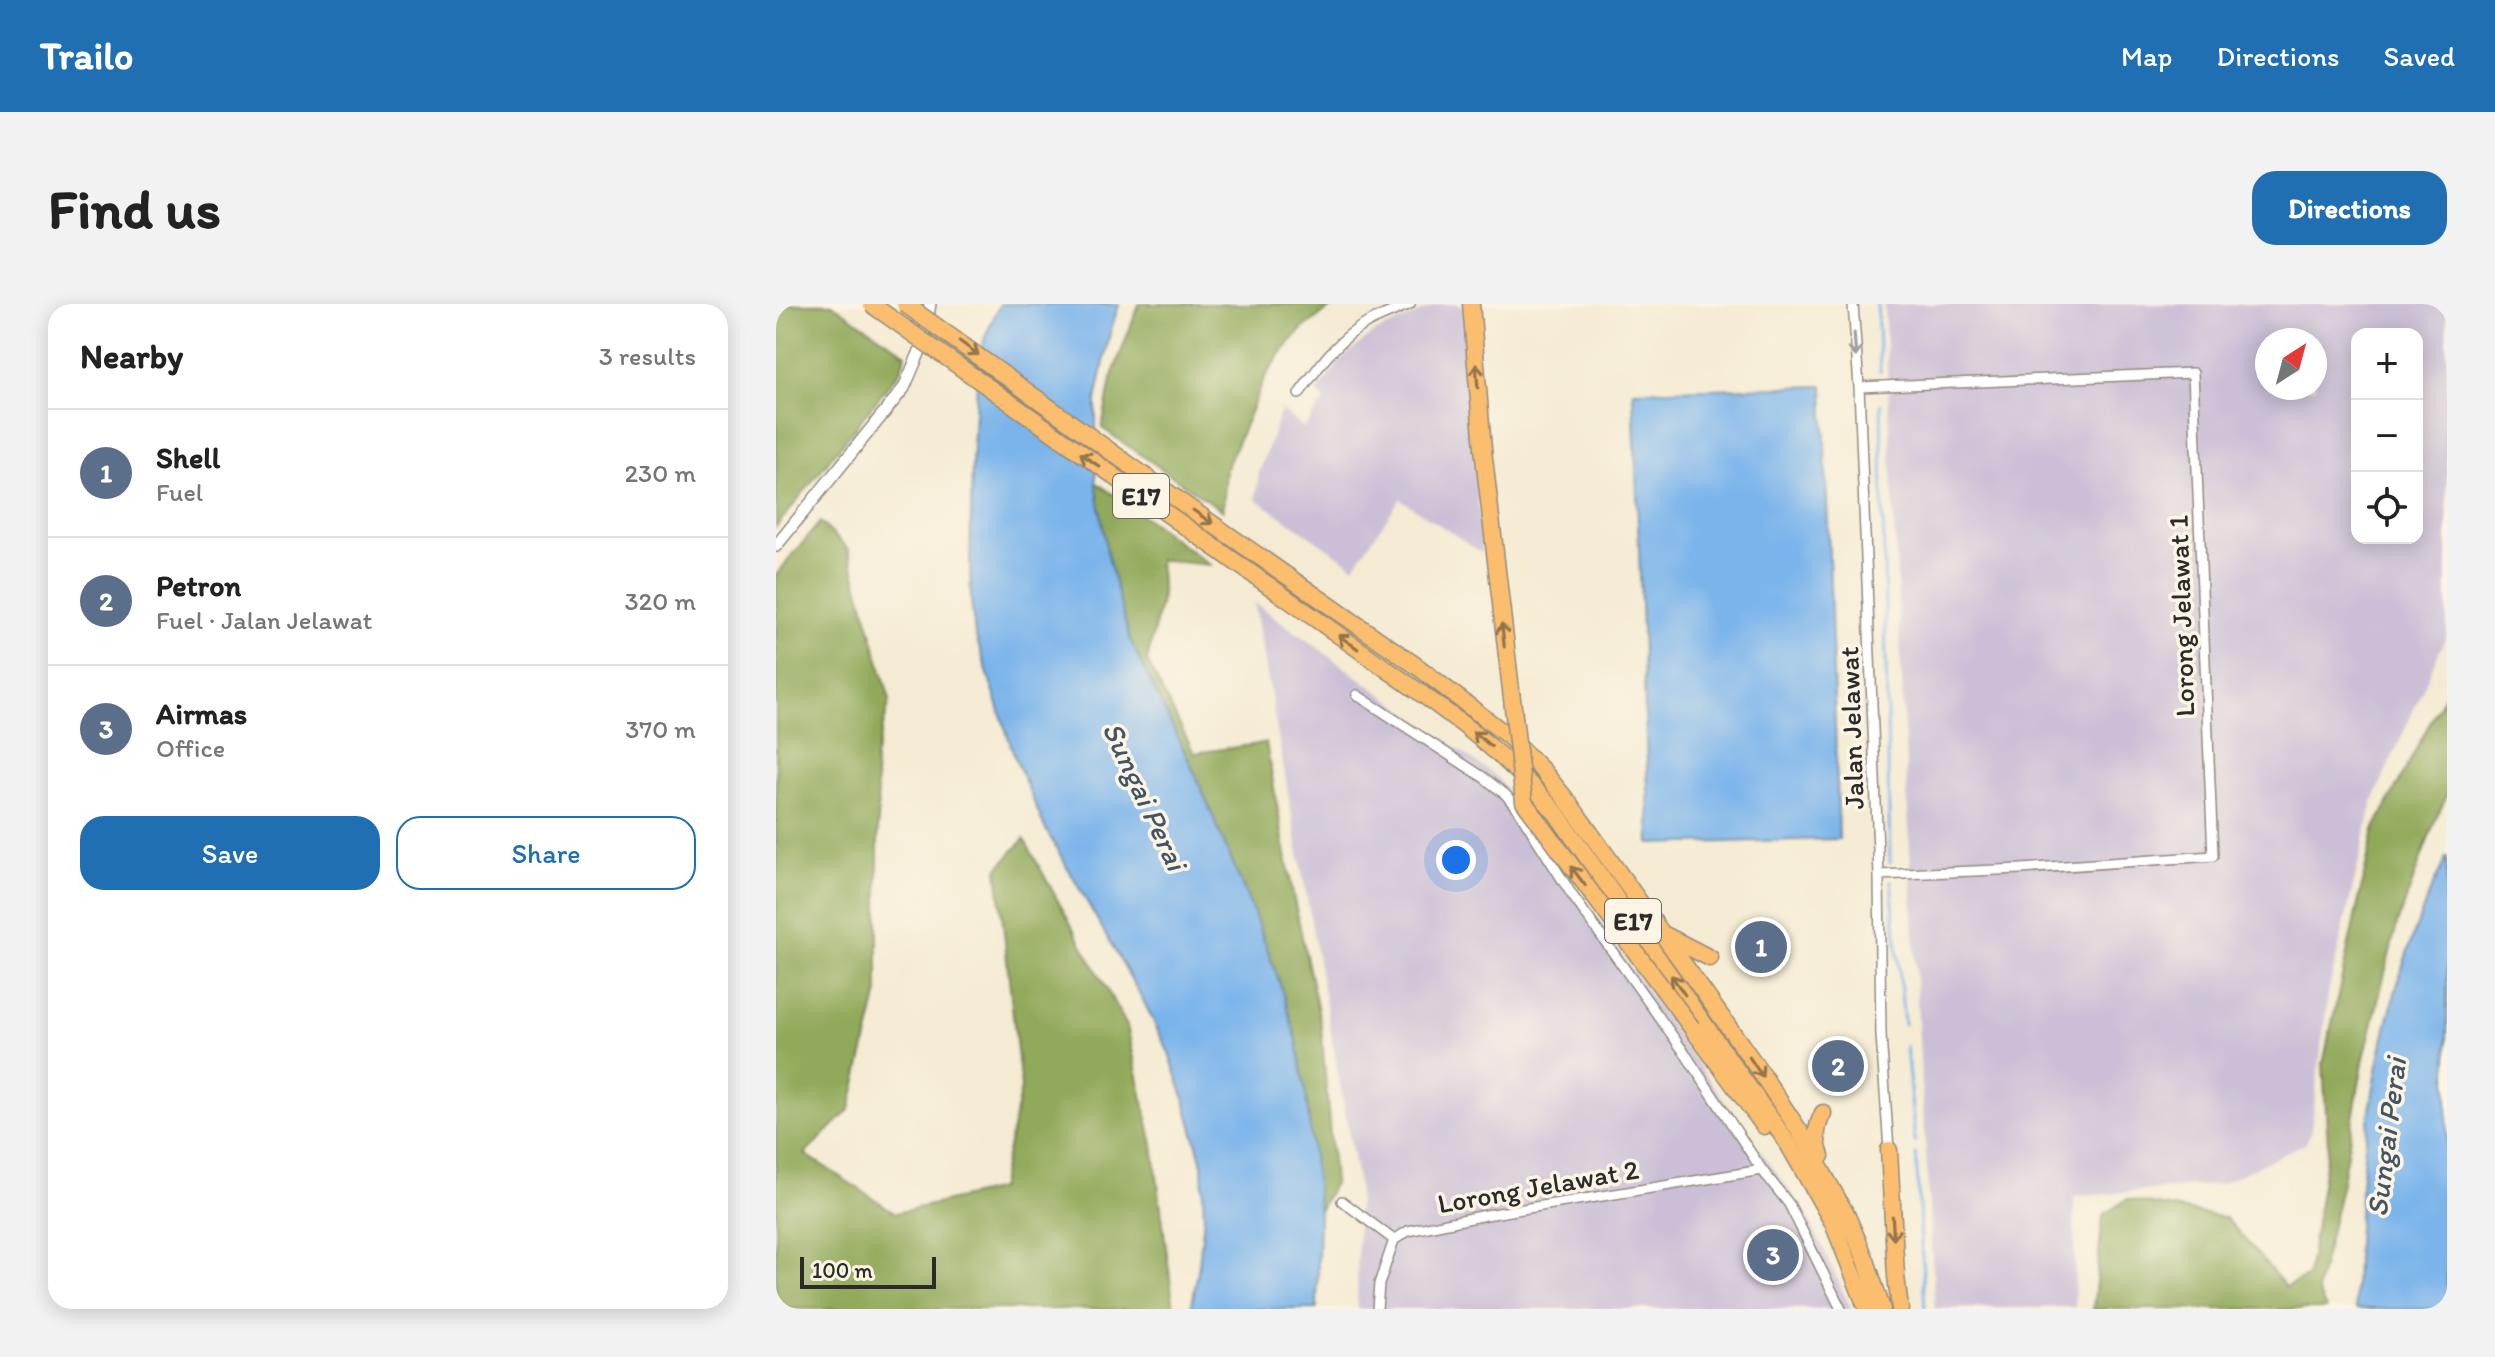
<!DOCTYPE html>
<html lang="en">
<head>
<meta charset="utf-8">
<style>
  :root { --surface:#fff; --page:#f2f2f2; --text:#222; --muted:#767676; --line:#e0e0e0; --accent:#1f6fb2 }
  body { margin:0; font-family:Itim,sans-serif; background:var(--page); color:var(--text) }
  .controls { position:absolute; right:24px; top:24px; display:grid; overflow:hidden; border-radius:16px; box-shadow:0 4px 20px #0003 }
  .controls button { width:72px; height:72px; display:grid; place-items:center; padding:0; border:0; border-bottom:2px solid var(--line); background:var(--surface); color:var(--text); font:40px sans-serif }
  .compass { position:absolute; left:1479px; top:24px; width:72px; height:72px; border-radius:50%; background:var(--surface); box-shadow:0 4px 20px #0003; rotate:36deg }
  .scale { position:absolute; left:24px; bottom:20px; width:136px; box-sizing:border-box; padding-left:8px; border:4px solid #2b2b2b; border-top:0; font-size:22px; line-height:28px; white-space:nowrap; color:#2b2b2b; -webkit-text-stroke:6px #fcf5e5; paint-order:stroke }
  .you { position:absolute; left:680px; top:556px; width:28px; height:28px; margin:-20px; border:6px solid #fff; border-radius:50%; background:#1a73e8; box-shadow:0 0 0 12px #1a73e833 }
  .badge { display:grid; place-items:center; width:52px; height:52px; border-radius:50%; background:var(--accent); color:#fff; font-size:26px; font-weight:700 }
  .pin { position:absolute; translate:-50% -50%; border:4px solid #fff; box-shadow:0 2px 8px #0006 }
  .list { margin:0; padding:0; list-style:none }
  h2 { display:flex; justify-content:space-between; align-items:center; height:104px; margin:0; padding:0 32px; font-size:34px }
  h2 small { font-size:26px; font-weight:400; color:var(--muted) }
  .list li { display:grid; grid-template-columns:52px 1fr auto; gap:24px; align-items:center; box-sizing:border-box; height:128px; padding:0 32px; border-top:2px solid var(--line) }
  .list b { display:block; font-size:30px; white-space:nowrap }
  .list p { margin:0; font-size:26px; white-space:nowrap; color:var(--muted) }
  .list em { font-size:26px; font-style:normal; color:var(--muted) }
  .actions { display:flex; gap:16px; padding:24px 32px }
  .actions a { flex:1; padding:18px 0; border:2px solid var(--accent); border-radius:24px; text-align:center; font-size:28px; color:var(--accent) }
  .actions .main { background:var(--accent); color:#fff }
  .icon { flex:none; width:44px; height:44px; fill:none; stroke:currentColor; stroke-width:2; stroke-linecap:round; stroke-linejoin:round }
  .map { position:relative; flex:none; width:1671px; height:1005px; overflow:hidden; border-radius:24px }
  header { display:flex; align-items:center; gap:48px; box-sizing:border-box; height:112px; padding:0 40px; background:var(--accent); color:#fff }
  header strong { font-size:38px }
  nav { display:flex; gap:44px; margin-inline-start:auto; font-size:28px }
  .intro { display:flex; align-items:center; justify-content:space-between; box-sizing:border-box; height:192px; padding:0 48px }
  h1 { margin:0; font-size:56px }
  .button { padding:20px 36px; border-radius:24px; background:var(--accent); color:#fff; font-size:28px; font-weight:700 }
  main { display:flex; gap:48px; padding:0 48px }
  aside { flex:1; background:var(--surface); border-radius:24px; box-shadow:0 4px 20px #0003 }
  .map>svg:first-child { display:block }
  .industrial { fill:#cabfd6; fill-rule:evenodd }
  .forest { fill:#91a95a; stroke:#5e6a42; stroke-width:2 }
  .water { fill:#7ab4eb; stroke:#52708b; stroke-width:2 }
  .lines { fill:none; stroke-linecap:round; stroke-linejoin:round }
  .stream { stroke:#7ab4eb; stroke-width:3 }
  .minor-casing { stroke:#908b7f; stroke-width:12 }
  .tertiary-casing { stroke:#908b7f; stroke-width:14 }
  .motorway-casing { stroke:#908b7f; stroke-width:19 }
  .minor { stroke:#fff; stroke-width:9 }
  .tertiary { stroke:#fff; stroke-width:11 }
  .motorway { stroke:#fbbd6e; stroke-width:16 }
  .motorway-bridge-casing { stroke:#908b7f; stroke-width:19; stroke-linecap:butt }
  .motorway-bridge { stroke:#fbbd6e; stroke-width:16 }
  .oneway { stroke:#a0a0a0 }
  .oneway2 { stroke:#93744c }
  .labels { text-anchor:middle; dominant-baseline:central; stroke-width:7; stroke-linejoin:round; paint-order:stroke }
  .shield { fill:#fcf5e5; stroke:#6a6863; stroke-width:2 }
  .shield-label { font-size:26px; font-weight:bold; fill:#2b2b2b }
  .street-label { font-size:28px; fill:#2b2b2b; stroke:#fcf5e5 }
  .water-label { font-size:30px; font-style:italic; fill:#435465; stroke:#fcf5e5 }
</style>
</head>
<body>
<header>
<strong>Trailo</strong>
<nav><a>Map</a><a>Directions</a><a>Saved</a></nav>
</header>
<div class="intro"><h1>Find us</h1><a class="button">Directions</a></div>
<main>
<aside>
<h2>Nearby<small>3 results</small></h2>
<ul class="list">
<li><span class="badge" style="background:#5c6f8a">1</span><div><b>Shell</b><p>Fuel</p></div><em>230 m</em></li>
<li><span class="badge" style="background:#5c6f8a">2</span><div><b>Petron</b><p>Fuel · Jalan Jelawat</p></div><em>320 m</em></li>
<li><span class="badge" style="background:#5c6f8a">3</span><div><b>Airmas</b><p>Office</p></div><em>370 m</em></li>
</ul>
<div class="actions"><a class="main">Save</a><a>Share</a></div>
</aside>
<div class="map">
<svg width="1671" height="1005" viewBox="0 0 1671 1005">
  <rect width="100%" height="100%" fill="#fcf5e5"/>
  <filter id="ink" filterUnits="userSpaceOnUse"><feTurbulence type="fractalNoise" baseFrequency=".0125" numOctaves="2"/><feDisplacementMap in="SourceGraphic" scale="16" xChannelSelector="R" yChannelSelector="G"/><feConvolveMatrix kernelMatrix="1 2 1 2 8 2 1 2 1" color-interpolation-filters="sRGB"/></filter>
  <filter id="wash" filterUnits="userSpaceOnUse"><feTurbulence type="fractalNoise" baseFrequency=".006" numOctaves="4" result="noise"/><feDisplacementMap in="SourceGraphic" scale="32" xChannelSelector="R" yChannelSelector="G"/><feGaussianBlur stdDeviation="1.8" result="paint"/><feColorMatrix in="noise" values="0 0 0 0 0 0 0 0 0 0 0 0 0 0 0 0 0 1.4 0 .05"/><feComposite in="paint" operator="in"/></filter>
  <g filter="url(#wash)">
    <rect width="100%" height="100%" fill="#f5ebd3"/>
    <!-- industrial -->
    <path class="industrial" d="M663 0H682L689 6 706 249 624 195 578 262 480 195 483 169 505 106 528 124 549 96 541 88 567 53 598 29Z
      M1108 0H1671V330L1597 497 1552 690 1535 826 1530 839 1444 880 1298 893 1299 1003 1159 1005 1142 719ZM1581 30H1641V234H1581ZM1491 36H1539V84H1491Z
      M478 298 721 473 941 787 1032 912 1075 1005H581L582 881Z"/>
    <!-- forest -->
    <path class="forest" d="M0 0H56L130 50 124 67 0 223Z
      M363 0H560L526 25 506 48 489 73 450 165 447 207 326 124 335 75Z
      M320 178 434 261 383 256 386 292 371 357 418 449 490 439 517 591 545 721 558 879 543 907 530 792 521 737 503 677 477 607 416 463 354 336 331 249Z
      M44 218 72 245 114 396 99 454 102 508V689L74 805 29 850 120 909 223 885 245 784 221 565 248 535 351 722 377 841 398 1005H0V271Z
      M1671 386V492L1660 514 1621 620 1587 758 1565 883 1541 986 1550 1005H1317L1327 911 1351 895 1450 914 1510 983 1532 972 1552 840 1547 760 1598 526Z"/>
    <!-- water -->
    <path class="water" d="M224 0H343L334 29 320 96V178L331 249 354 336 416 463 477 607 503 677 521 737 530 792 543 907 541 1005H415L423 961 428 912 426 860 409 796 393 749 367 696 269 524 239 454 199 330 195 297 194 258 196 158 202 63 209 33Z
      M1047 82 1063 535 874 540 857 87Z
      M1671 552V1005H1580C1578 978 1580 952 1582 925 1588 803 1615 662 1671 552Z"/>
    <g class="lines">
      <!-- stream -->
      <path class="stream" d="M1101 0 1104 67
        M1105 100 1114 559
        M1115 576 1128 720
        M1130 742 1139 838
        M1140 850 1149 1005"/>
    </g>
  </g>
  <g filter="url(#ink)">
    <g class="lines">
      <!-- minor casing -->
      <g class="minor-casing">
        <path id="minor" d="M1077 0 1083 83 1103 571 1105 731 1113 846
          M1083 83 1417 69 1437 552 1245 565 1103 571
          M523 90C543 62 562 34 593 18 607 11 621 6 634 0
          M581 391 707 473 730 491 743 507 796 591 908 748 986 866 1013 900 1065 1005
          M566 897 618 936
          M601 1005 603 980 618 936 632 927 710 911 986 866"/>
      </g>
      <!-- tertiary casing -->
      <g class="tertiary-casing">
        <path id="tertiary" d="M0 242 128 84 147 40 154 0"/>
      </g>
      <!-- motorway casing -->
      <g class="motorway-casing">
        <path id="motorway" d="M695 0 707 145
          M642 363 732 432 767 467 793 499 981 763 1024 828 1071 912 1090 956 1106 1005
          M636 383C691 422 736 457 780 509L1011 838 1057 919 1091 1005
          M889 631 934 654
          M916 724 988 822
          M1113 846 1120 972 1124 1005
          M1045 852C1039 835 1039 825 1047 809"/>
      </g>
      <!-- minor -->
      <use href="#minor" class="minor"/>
      <!-- tertiary -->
      <use href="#tertiary" class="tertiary"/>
      <!-- motorway -->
      <use href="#motorway" class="motorway"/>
      <!-- motorway-bridge casing -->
      <g class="motorway-bridge-casing">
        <path id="motorway-bridge" d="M95 0 636 383
          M129 0 408 200 642 363
          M707 145 748 498 916 724"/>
      </g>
      <!-- motorway-bridge -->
      <use href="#motorway-bridge" class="motorway-bridge"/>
    </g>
    <!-- one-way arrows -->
    <defs><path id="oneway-shaft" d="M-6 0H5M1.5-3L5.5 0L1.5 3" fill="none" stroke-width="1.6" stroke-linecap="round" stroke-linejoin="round" transform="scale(2)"/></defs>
    <use class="oneway" href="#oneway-shaft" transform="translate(1079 41) rotate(86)"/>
    <g class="oneway2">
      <use href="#oneway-shaft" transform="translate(193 44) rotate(36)"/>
      <use href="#oneway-shaft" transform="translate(701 72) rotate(-94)"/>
      <use href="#oneway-shaft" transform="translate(314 156) rotate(-145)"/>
      <use href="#oneway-shaft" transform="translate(427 213) rotate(35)"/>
      <use href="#oneway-shaft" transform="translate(727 331) rotate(-96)"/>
      <use href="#oneway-shaft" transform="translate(572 338) rotate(-145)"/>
      <use href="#oneway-shaft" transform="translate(706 435) rotate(-141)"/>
      <use href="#oneway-shaft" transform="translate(802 572) rotate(-127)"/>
      <use href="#oneway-shaft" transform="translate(902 681) rotate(-125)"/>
      <use href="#oneway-shaft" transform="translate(980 763) rotate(56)"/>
      <use href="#oneway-shaft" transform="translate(1117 924) rotate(87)"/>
    </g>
  </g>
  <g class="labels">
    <!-- shield labels -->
    <g class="shield">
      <rect x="337" y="170" width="56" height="44" rx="6"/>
      <rect x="829" y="595" width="56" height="44" rx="6"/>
    </g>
    <g class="shield-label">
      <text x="365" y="192">E17</text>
      <text x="857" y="617">E17</text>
    </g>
    <!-- street labels -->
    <g class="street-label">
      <text transform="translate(1405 312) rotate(-92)">Lorong Jelawat 1</text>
      <text transform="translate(1075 424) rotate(-92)">Jalan Jelawat</text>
      <text transform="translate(762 882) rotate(-10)">Lorong Jelawat 2</text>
    </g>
    <!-- water labels -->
    <g class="water-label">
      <text transform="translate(369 492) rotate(65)">Sungai Perai</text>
      <text transform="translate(1610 833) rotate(-83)">Sungai Perai</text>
    </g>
  </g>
</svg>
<div class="controls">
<button>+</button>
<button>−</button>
<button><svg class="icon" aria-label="locate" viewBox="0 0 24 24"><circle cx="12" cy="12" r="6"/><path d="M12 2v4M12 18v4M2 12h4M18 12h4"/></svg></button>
</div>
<svg class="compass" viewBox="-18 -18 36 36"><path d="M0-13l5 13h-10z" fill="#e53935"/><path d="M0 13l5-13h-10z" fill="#767676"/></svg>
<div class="scale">100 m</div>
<div class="you"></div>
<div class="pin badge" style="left:985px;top:643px;background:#5c6f8a">1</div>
<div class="pin badge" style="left:1062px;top:762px;background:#5c6f8a">2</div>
<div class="pin badge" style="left:997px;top:951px;background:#5c6f8a">3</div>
</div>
</main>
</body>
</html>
